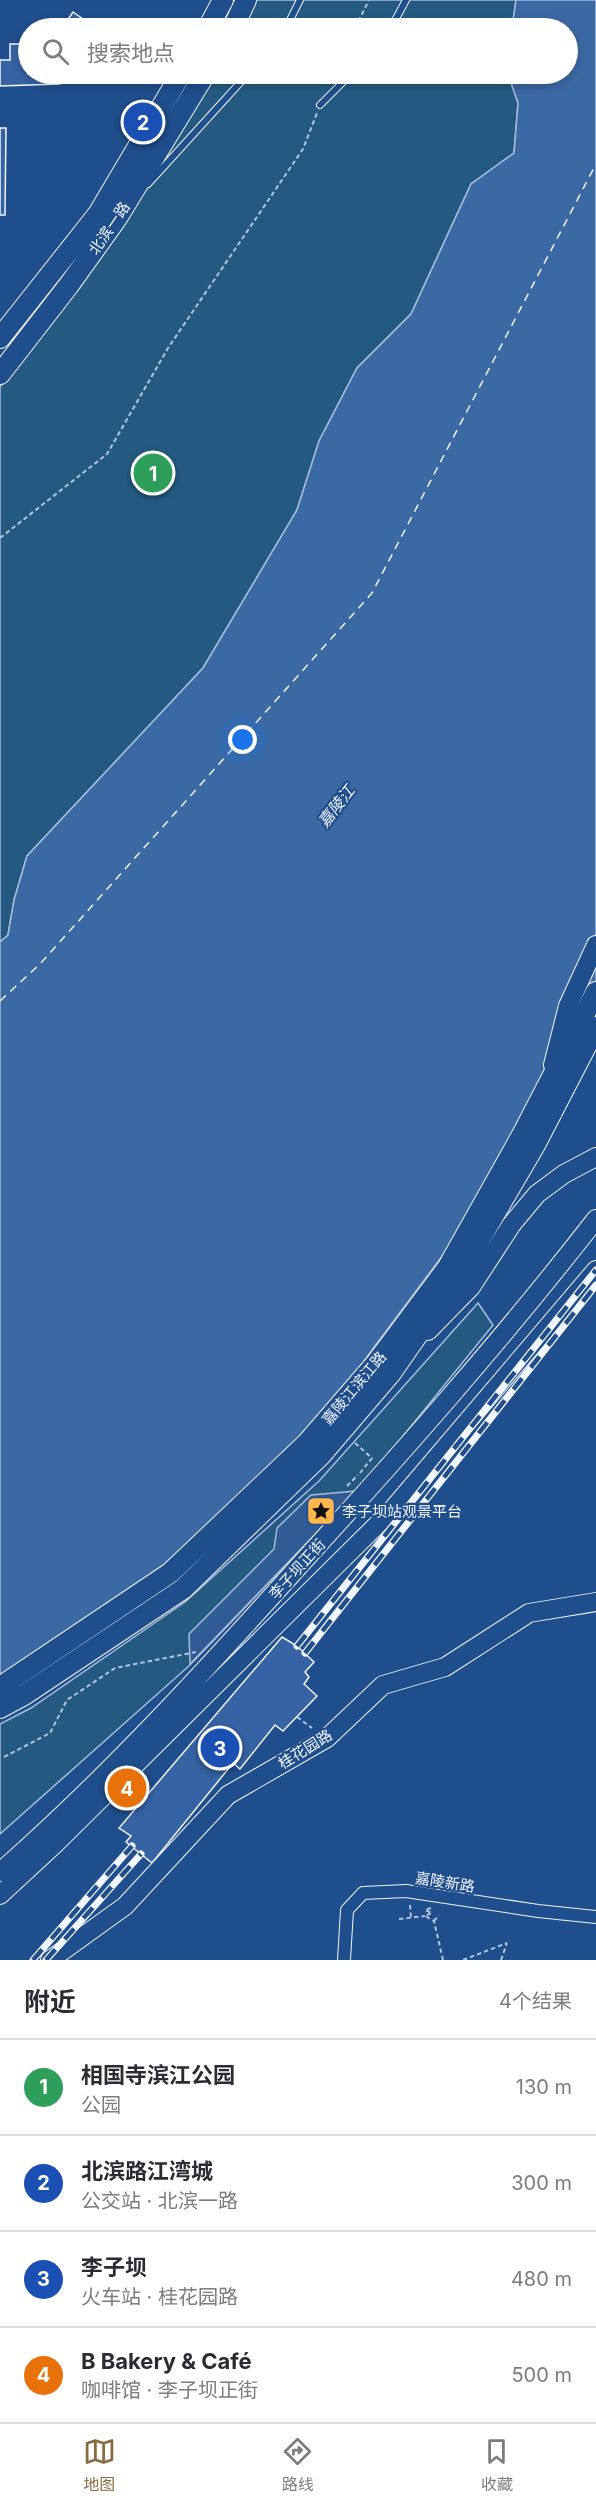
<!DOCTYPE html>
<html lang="zh">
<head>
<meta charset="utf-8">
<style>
  :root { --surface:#fff; --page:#f7f7f7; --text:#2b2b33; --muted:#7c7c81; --line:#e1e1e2; --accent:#8a6a3f }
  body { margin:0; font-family:Inter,"Noto Sans SC",sans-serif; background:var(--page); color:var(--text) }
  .you { position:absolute; left:243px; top:740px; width:21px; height:21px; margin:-15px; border:4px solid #fff; border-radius:50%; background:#1a73e8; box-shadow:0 0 0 9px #1a73e833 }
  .badge { display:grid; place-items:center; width:39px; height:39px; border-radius:50%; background:var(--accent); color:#fff; font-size:20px; font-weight:700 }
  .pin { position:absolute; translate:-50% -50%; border:3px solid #fff; box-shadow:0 2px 6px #0006 }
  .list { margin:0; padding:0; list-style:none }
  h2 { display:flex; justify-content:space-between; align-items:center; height:78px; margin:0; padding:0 24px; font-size:26px }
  h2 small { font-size:20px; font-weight:400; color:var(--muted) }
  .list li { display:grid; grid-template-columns:39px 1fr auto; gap:18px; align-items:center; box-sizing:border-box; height:96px; padding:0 24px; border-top:2px solid var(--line) }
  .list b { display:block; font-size:22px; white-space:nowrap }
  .list p { margin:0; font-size:20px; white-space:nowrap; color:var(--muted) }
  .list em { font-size:20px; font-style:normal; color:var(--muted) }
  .icon { flex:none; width:33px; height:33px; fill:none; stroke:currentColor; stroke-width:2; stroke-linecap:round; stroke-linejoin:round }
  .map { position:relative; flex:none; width:596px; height:1960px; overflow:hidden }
  .search { position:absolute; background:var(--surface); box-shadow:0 3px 9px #0003; left:18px; right:18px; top:18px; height:66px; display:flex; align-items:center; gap:15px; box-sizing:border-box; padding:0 21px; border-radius:33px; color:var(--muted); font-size:22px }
  .sheet { height:462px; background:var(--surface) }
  nav { display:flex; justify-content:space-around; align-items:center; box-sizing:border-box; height:84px; border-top:2px solid var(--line); background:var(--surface); font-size:16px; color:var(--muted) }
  nav a { display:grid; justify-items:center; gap:3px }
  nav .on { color:var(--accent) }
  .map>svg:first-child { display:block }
  .green { fill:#245a82; stroke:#a8bbd7; stroke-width:1.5 }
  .parking { fill:#305b95; stroke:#a8bbd7; stroke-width:1.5 }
  .water { fill:#3b69a3; stroke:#a8bbd7; stroke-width:1.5 }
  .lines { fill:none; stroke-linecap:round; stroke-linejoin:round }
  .ferry { stroke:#f2f6ff; stroke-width:1.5; stroke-dasharray:8 6; stroke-linecap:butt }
  .building { fill:#3563a3; stroke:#f2f6ff; stroke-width:1.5 }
  .lane-casing { stroke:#f2f6ff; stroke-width:8 }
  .street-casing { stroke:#f2f6ff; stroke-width:14 }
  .secondary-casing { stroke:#f2f6ff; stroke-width:20 }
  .primary-casing { stroke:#f2f6ff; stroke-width:22 }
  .path { stroke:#b3c4dc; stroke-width:2; stroke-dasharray:4.5 3; stroke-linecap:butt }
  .lane { stroke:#1f4e8c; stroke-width:6 }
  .street { stroke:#1f4e8c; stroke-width:12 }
  .secondary { stroke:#1f4e8c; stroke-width:18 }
  .primary { stroke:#1f4e8c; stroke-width:20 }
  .rail-casing { stroke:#f2f6ff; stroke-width:7 }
  .rail { stroke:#1f4e8c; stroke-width:4.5; stroke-dasharray:14; stroke-linecap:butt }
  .labels { text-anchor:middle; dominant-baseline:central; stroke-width:4.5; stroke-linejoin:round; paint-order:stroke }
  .street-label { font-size:15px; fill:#f2f6ff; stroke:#1f4e8c }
  .poi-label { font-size:15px; fill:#f2f6ff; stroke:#1f4e8c; text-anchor:start }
  .water-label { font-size:16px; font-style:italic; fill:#f2f6ff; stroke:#1f4e8c }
</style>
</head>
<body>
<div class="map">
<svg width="596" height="1960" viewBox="0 0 596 1960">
  <rect width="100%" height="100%" fill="#1f4e8c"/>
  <!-- green -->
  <path class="green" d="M256 0H516L512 28H242Z
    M215 74H508L518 103 514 153 471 184 411 314 357 368 319 441 297 510 203 668 27 856 14 900 8 935 0 942V387L126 220Z
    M478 1303 493 1325 370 1477 190 1665 0 1834V1724L31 1708 185 1602 319 1481Z"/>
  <!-- parking -->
  <path class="parking" d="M357 1491 190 1664 189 1634 274 1549 277 1528 311 1495Z"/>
  <!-- water -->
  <path class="water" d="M516 0H596V1037L588 1061 372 1350 257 1512 0 1684V942L8 935 14 900 27 856 203 668 297 510 319 441 357 368 411 314 471 184 514 153 518 103 508 74H568V28H512Z"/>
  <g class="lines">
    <!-- ferry -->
    <path class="ferry" d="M0 1001 40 964 372 593 596 164"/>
  </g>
  <!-- building -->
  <path class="building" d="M73 12 96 28H62Z
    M10 44H28V74H68L60 84 0 86V60H10Z
    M0 128H6L5 215H0Z
    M282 1637 297 1646 314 1662 305 1672 309 1677 304 1684 317 1696 283 1731 275 1725 240 1769 233 1763 152 1863 126 1842 131 1836 119 1828Z"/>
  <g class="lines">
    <!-- lane casing -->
    <g class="lane-casing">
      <path id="lane" d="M286 28 300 0
        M391 28 406 0
        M320 105 351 74
        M148 184 248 74"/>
    </g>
    <!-- street casing -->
    <g class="street-casing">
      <path id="street" d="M344 1960 347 1910 363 1893 406 1891 538 1911 596 1917"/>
    </g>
    <!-- secondary casing -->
    <g class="secondary-casing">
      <path id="secondary" d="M553 1065 568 1006 596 945
        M428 1331 471 1287 512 1224 537 1194 564 1174 596 1157
        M0 1872C107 1778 203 1673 298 1567 401 1454 502 1340 596 1219
        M0 1895 54 1845 391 1511 596 1270
        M50 1960 125 1906 228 1795 327 1738 383 1685 445 1667 529 1613 596 1602"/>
    </g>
    <!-- primary casing -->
    <g class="primary-casing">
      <path id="primary" d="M208 28 223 0
        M233 28 246 0
        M0 338 98 214 181 74
        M0 374 69 285 117 218 205 74
        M0 1687 170 1573 307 1443 377 1362 448 1267 522 1135 596 992
        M0 1708 24 1695 183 1589 321 1455 391 1373 457 1278 535 1145 596 1027"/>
    </g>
    <!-- path -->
    <path class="path" d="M355 28 369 0
      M330 80 333 74
      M0 538 107 454 168 348 303 149 317 113
      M355 1443 372 1458 360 1473
      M347 1486 358 1475
      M297 1717 312 1728
      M4 1757 50 1733 67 1700 115 1668 196 1652
      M410 1905 411 1918
      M431 1908 425 1910 432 1913 425 1916 434 1921 443 1960
      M399 1919 425 1916
      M434 1921 439 1915
      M463 1960 507 1943
      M501 1960 507 1943"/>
    <!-- lane -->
    <use href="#lane" class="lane"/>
    <!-- street -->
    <use href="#street" class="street"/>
    <!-- secondary -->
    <use href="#secondary" class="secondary"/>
    <!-- primary -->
    <use href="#primary" class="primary"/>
    <!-- rail casing -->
    <g class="rail-casing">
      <path id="rail" d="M297 1646 596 1270
        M305 1653 596 1285
        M33 1960 132 1846
        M46 1960 141 1854"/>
    </g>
    <!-- rail -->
    <use href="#rail" class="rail"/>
  </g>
  <!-- icons -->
  <defs>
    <g id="sight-square" transform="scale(1.5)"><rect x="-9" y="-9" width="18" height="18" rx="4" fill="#ffb74d" stroke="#1f4e8c"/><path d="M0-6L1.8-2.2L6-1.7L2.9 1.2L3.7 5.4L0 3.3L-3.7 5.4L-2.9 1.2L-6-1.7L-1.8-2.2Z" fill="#111"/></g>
  </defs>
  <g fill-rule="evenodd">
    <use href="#sight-square" x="321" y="1511"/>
  </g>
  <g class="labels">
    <!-- street labels -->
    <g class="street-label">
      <text transform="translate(109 228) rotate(-56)">北滨一路</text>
      <text transform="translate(354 1388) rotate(-50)">嘉陵江滨江路</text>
      <text transform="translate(297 1569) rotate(-48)">李子坝正街</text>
      <text transform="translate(305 1749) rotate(-32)">桂花园路</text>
      <text transform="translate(445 1882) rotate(9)">嘉陵新路</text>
    </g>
    <!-- poi labels -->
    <g class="poi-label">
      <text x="342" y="1511">李子坝站观景平台</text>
    </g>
    <!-- water labels -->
    <g class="water-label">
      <text transform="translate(336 806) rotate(-52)">嘉陵江</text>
    </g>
  </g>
</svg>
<div class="you"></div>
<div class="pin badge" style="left:153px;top:473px;background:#2e9e5b">1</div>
<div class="pin badge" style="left:143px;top:122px;background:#1a4fb4">2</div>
<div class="pin badge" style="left:220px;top:1748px;background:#1a4fb4">3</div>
<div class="pin badge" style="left:127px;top:1788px;background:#e8710a">4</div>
<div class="search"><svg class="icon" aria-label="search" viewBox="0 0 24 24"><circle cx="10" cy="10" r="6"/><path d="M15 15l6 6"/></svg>搜索地点</div>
</div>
<section class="sheet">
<h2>附近<small>4个结果</small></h2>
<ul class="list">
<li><span class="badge" style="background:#2e9e5b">1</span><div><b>相国寺滨江公园</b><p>公园</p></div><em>130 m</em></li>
<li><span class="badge" style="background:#1a4fb4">2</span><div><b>北滨路江湾城</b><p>公交站 · 北滨一路</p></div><em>300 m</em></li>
<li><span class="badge" style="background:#1a4fb4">3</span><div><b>李子坝</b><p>火车站 · 桂花园路</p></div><em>480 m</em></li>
<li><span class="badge" style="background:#e8710a">4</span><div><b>B Bakery &amp; Café</b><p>咖啡馆 · 李子坝正街</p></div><em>500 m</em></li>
</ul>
</section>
<nav>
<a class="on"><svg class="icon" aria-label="map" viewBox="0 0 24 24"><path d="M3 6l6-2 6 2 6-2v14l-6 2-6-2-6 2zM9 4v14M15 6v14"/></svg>地图</a>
<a><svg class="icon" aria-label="directions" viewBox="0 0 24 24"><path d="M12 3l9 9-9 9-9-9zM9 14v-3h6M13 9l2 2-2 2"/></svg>路线</a>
<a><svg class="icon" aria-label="saved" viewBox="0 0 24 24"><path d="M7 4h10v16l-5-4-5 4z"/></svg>收藏</a>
</nav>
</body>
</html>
